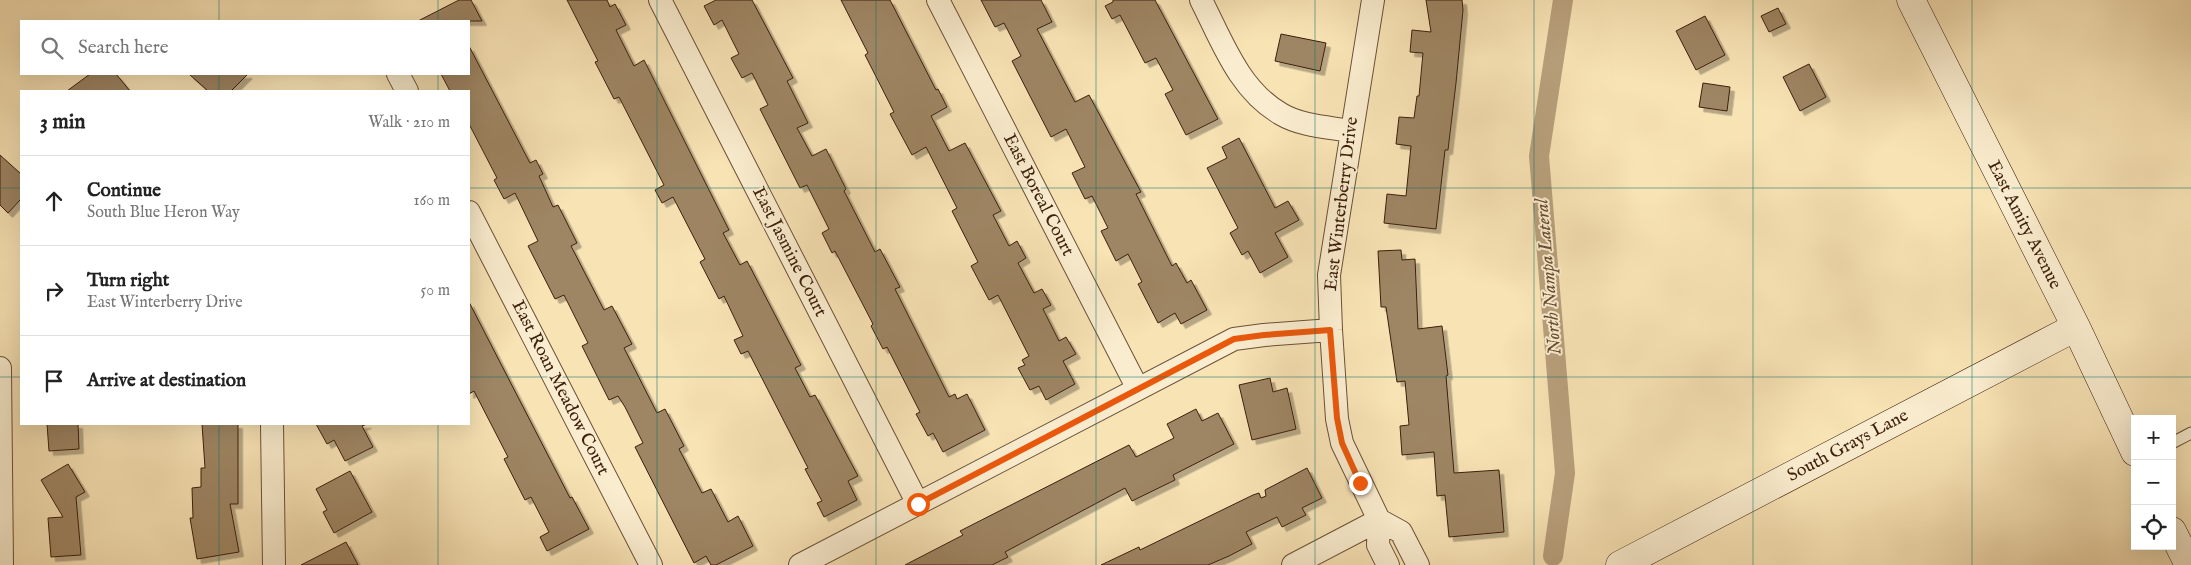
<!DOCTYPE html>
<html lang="en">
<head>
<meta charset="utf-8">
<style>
  :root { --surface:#fff; --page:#f2f2f2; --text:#222; --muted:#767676; --line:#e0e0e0 }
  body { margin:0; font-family:"IM FELL English",serif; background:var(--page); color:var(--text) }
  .controls { position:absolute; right:15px; bottom:15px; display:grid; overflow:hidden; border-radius:0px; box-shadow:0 5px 20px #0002 }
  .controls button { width:45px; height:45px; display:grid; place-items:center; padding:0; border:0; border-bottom:1px solid var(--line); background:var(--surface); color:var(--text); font:25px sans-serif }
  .stop { position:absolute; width:15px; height:15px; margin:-11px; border:4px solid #ea580c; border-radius:50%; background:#fff }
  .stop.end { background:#ea580c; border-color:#fff; box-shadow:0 1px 5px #0008 }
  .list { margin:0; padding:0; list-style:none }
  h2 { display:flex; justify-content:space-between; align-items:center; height:65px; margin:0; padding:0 20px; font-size:21px }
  h2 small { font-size:16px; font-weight:400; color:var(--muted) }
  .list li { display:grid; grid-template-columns:32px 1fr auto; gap:15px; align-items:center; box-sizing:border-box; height:90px; padding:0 20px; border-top:1px solid var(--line) }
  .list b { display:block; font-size:19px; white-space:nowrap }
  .list p { margin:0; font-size:16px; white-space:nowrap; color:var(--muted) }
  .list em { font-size:16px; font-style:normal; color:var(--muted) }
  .icon { flex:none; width:28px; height:28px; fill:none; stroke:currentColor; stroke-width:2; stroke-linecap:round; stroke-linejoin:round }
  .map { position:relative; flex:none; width:2191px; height:565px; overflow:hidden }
  .search { position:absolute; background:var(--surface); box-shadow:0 5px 20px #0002; left:20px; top:20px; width:450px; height:55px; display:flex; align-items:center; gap:12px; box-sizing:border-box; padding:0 18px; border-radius:0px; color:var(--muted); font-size:19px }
  .panel { position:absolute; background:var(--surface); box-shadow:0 5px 20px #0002; left:20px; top:90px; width:450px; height:335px; border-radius:0px }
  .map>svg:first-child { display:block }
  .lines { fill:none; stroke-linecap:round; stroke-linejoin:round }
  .canal { stroke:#b8a07c; stroke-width:20 }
  .building { fill:#9e8564; stroke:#3d1f0c; filter:url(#shadow) }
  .lane-casing { stroke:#6c5036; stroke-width:13 }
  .street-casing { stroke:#6c5036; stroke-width:24 }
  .secondary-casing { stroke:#3d1f0c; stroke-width:29 }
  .lane { stroke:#faedcf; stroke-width:11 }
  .street { stroke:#faedcf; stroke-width:22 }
  .secondary { stroke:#faedcf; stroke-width:28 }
  .route { stroke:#ea580c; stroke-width:6 }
  .grid { fill:none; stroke:#0f766e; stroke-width:1; stroke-opacity:0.55 }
  .labels { text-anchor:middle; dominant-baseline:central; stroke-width:4; stroke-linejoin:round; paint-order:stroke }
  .street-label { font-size:18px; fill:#3d1f0c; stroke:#faedcf }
  .water-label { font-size:19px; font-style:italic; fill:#684c33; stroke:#faedcf }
</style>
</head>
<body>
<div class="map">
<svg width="2191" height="565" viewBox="0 0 2191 565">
  <defs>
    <filter id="shadow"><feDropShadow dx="4.5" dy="4.5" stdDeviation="0" flood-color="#0004"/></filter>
  </defs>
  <rect width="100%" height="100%" fill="#f8e3b5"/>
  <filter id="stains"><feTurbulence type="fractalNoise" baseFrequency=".004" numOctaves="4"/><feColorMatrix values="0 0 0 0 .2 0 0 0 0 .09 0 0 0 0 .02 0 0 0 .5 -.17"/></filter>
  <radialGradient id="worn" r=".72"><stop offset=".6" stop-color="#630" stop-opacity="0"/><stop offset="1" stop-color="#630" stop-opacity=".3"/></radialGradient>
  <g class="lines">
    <!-- canal -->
    <path class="canal" d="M1553 556 1565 473 1539 156 1563 0"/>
  </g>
  <!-- building -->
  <path class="building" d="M459 0H471L482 21H418Z
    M567 0H607L610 7 615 4 626 25 616 30 634 66 644 60 729 230 723 233 740 265 747 261 801 365 795 368 810 397 815 395 858 476 848 481 857 500 824 517 817 503 822 501 805 469 808 468 748 351 741 354 734 340 743 336 724 296 719 299 700 262 705 259 673 197 662 203 655 190 664 185 619 97 614 99 595 62 598 61Z
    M716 0H752L793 78 787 81 808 123 797 128 812 156 826 149 846 189 844 191 875 252 880 249 900 287 895 289 949 397 955 394 957 399 967 394 985 430 943 452 933 433 928 436 916 414 920 412 887 347 883 349 871 326 873 324 835 251 832 253 822 233 829 229 807 185 800 188 760 109 768 105 752 73 742 78 731 58 739 54 722 20 714 25 704 6Z
    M841 0H890L936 90 938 89 947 107 931 116 949 151 965 143 1001 211 993 215 1009 246 1017 241 1026 258 1018 263 1034 293 1042 289 1051 305 1043 309 1059 341 1066 337 1076 354 1063 361 1075 384 1046 400 1039 386 1030 390 1018 368 1025 365 1022 360 1029 356 998 295 989 300 971 266 978 262 952 211 957 208 926 147 912 155 890 114 894 112 865 55 868 53Z
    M981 0H1041L1052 22 1037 29 1075 102 1089 95 1141 192 1136 194 1172 266 1176 263 1187 283 1191 280 1207 310 1181 324 1175 313 1158 323 1138 284 1142 282 1128 254 1116 261 1101 231 1108 228 1092 196 1085 199 1072 173 1085 167 1066 129 1051 137 1012 61 1021 56 1004 23 995 27Z
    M1113 0H1155L1218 119 1186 135 1165 94 1173 90 1156 58 1145 63 1120 15 1112 19 1105 6 1113 2Z
    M1426 0H1462L1463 10 1456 83 1448 150H1445L1436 229 1384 223 1387 194 1406 196 1411 146 1396 144 1399 117 1414 118 1417 96H1419L1423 53 1410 52 1412 30 1431 32Z
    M1778 8 1786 24 1769 32 1761 16Z
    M1705 16 1725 55 1696 70 1676 31Z
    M1281 34 1326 43 1320 71 1275 61Z
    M469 46 530 163 536 160 543 174 539 176 553 207 558 205 577 243 571 246 604 310 612 306 632 344 624 348 657 413 665 409 684 446 679 449 702 493 711 489 728 522 738 516 753 546 716 565H711L706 556 694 563 635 447 643 443 625 407 618 396 609 400 582 346 588 343 564 295 555 299 528 246 538 241 515 193 504 199 494 180 497 178 469 124V91H450L441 74H469Z
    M1809 64 1826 97 1800 111 1783 77Z
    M90 74H116L130 91H67Z
    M189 74H248L231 91H208Z
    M1703 83 1730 87 1727 111 1699 107Z
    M1239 138 1275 208 1288 201 1299 220 1275 233 1288 257 1260 273 1248 251 1242 255 1230 233 1238 228 1207 168 1227 158 1222 147Z
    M0 155 21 174V199L8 213 0 205Z
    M1401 250 1402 260 1415 259 1418 329 1442 326 1448 375 1446 376 1454 473 1499 470 1504 532 1449 537 1445 495 1437 496 1434 452 1402 455 1400 426 1409 425 1405 381 1397 382 1386 307H1381L1378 251Z
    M469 302 570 498 572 497 589 529 547 551 540 537 549 532 531 497 525 500 504 459 508 457 474 391 469 394Z
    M1270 378 1273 392 1287 388 1296 429 1252 440 1239 385Z
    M1196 409 1202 421 1218 413 1234 444 1173 475 1175 480 1132 501 1125 488 1005 552 1008 557 992 565H905L963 535 960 531 1129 445 1136 457 1174 438 1167 424Z
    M47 424H78L79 449 49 451Z
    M202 424H238V504H230L239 552 197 559 190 518H193L192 488 201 487V468H205Z
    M316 424H367L362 426 373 447 345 461 334 440 327 444Z
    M68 464 85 492 76 497 81 555 51 557 48 518 63 517 41 480Z
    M1307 468 1322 498 1302 508 1306 515 1282 527 1277 517 1246 532 1252 544 1229 556 1208 565H1101L1139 547 1140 550 1253 495 1259 493 1261 498 1266 496 1265 490Z
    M350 471 372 512 334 533 323 512 327 510 316 489Z
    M346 542 358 565H301Z"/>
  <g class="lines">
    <!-- lane casing -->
    <g class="lane-casing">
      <path id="lane" d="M2172 443 2191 433"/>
    </g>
    <!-- street casing -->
    <g class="street-casing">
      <path id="street" d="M660 0 918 504
        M938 0 1138 389
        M1201 0C1222 41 1239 90 1281 114 1301 126 1328 127 1351 131
        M398 74 407 91
        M469 212 651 565
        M0 368 2 565
        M272 424 274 565
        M800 565 1234 339 1264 335 1331 330
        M1293 565 1379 520 1342 443 1337 419 1331 330 1329 275 1373 0
        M1388 565 1378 545 1379 520 1401 532 1418 565"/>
    </g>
    <!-- secondary casing -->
    <g class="secondary-casing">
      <path id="secondary" d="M1911 0 2076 327 2135 452
        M2172 531 2189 565
        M1620 565 2076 327"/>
    </g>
    <!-- lane -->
    <use href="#lane" class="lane"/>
    <!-- street -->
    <use href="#street" class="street"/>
    <!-- secondary -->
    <use href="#secondary" class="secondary"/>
  </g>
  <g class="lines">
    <!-- route -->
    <path class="route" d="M918 504 1234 339 1264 335 1330 330 1337 418 1342 443 1360 483"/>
  </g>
  <!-- grid -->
  <path class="grid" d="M219 0V21M438 0V21M657 0V565M876 0V565M1096 0V565M1315 0V565M1534 0V565M1753 0V565M1972 0V565M219 74V91M438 74V91M0 188H21M469 188H2191M0 377H21M469 377H2191M219 424V565M438 424V565"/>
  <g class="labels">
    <!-- street labels -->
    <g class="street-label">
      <text transform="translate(1038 195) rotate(63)">East Boreal Court</text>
      <text transform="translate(1342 204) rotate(-83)">East Winterberry Drive</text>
      <text transform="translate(2024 225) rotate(63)">East Amity Avenue</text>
      <text transform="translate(789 252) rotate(63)">East Jasmine Court</text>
      <text transform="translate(560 388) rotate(63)">East Roan Meadow Court</text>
      <text transform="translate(1848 446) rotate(-28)">South Grays Lane</text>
    </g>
    <!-- water labels -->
    <g class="water-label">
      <text transform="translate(1549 277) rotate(-95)">North Nampa Lateral</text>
    </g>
  </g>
  <rect width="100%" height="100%" filter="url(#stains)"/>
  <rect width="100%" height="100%" fill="url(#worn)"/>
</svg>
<div class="controls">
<button>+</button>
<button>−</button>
<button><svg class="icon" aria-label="locate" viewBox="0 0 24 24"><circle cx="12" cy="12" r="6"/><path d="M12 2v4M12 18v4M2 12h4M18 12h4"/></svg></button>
</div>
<div class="stop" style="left:918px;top:504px"></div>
<div class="stop end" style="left:1360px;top:483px"></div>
<div class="search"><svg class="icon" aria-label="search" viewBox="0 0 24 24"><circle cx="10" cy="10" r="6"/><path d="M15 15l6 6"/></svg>Search here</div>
<section class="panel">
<h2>3 min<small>Walk · 210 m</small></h2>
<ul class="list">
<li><svg class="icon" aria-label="ahead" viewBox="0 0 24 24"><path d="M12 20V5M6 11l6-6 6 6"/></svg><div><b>Continue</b><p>South Blue Heron Way</p></div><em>160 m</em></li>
<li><svg class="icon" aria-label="right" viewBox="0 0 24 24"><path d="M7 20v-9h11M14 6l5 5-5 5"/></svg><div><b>Turn right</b><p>East Winterberry Drive</p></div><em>50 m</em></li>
<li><svg class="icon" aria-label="arrive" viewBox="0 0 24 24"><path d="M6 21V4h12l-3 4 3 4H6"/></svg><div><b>Arrive at destination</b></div></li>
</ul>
</section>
</div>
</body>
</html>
